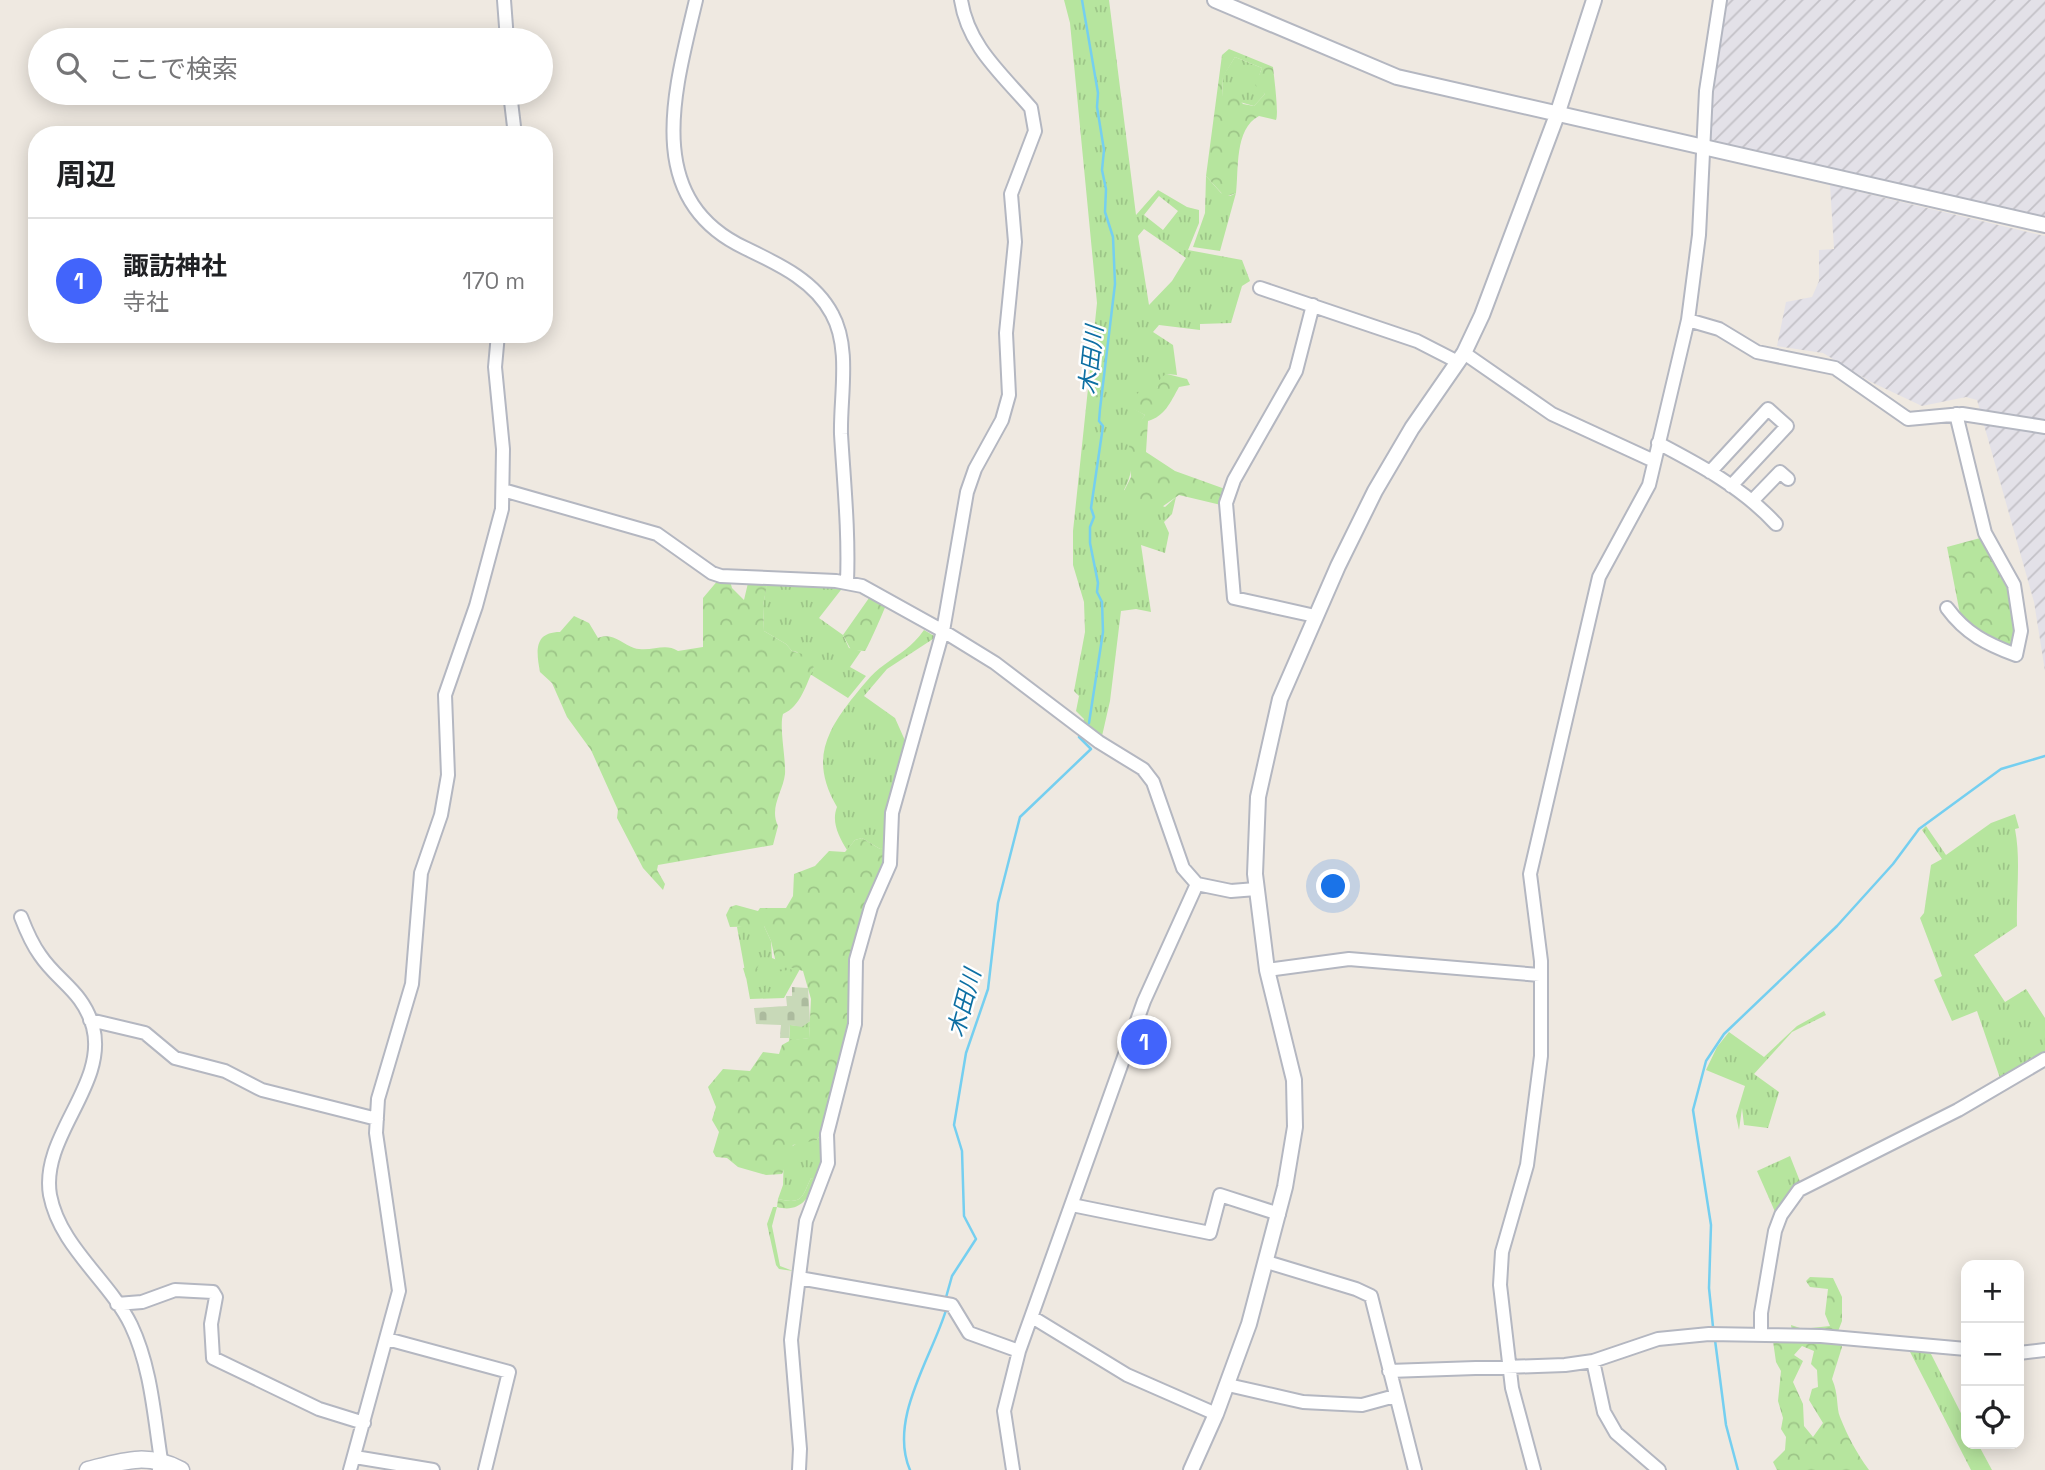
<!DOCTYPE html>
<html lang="ja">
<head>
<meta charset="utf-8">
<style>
  :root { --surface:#fff; --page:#f2f2f2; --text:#202124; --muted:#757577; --line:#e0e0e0; --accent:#4264fb }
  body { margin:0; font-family:"Space Grotesk","Noto Sans JP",sans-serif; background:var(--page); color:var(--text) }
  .controls { position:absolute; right:21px; bottom:21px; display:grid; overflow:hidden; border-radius:14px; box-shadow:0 4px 18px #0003 }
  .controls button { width:63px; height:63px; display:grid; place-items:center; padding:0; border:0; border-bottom:2px solid var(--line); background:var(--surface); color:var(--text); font:35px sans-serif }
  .you { position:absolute; left:1334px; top:887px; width:24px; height:24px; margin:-18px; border:5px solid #fff; border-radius:50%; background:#1a73e8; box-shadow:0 0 0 10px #1a73e833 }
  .badge { display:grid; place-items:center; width:46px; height:46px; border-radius:50%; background:var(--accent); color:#fff; font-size:23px; font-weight:700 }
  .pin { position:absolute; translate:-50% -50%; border:4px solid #fff; box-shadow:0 2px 7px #0006 }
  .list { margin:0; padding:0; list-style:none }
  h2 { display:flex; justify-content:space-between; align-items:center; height:91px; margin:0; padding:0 28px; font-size:30px }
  h2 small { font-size:23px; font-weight:400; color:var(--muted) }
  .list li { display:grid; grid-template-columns:46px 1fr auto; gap:21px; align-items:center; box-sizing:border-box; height:126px; padding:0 28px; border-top:2px solid var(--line) }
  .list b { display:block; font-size:26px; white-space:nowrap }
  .list p { margin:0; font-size:23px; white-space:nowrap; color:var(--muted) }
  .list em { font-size:23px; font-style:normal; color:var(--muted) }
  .icon { flex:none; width:38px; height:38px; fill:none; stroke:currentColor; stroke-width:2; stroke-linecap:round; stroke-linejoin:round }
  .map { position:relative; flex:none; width:2045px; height:1470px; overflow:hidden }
  .search { position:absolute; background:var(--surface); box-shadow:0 4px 18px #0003; left:28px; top:28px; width:525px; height:77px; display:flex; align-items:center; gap:18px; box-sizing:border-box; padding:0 24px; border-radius:38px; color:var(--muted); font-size:26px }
  .panel { position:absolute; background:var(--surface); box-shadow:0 4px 18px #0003; left:28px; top:126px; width:525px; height:217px; border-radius:28px }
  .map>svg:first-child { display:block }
  .industrial { fill:url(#industrial-furrows) }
  .grass { fill:url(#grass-tufts); fill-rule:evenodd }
  .forest { fill:url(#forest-crowns); fill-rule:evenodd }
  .cemetery { fill:url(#cemetery-stones) }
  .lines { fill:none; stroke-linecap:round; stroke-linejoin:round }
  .stream { stroke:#75cff0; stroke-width:2.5 }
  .minor-casing { stroke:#b4b7c1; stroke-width:16 }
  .tertiary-casing { stroke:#b4b7c1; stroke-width:18 }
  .secondary-casing { stroke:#b4b7c1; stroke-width:19 }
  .minor { stroke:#fff; stroke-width:12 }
  .tertiary { stroke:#fff; stroke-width:14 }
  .secondary { stroke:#fff; stroke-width:16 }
  .labels { text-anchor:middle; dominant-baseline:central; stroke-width:5; stroke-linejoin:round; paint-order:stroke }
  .water-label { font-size:23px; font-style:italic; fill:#0d6fa3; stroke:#fff }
</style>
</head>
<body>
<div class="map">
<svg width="2045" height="1470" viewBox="0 0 2045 1470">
  <defs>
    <pattern id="industrial-furrows" width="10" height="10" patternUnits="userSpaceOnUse" patternTransform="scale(1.75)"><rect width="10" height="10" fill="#e3e1e8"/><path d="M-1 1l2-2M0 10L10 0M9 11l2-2" fill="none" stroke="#c3c1c7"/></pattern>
    <pattern id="grass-tufts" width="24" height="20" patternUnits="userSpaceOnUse" patternTransform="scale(1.75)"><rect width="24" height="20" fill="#b6e59e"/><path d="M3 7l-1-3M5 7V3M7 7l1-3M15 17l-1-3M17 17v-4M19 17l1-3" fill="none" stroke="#9dc588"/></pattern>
    <pattern id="forest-crowns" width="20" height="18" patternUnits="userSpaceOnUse" patternTransform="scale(1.75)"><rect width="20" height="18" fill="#b6e59e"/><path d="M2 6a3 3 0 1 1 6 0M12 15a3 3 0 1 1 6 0" fill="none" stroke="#9dc588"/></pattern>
    <pattern id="cemetery-stones" width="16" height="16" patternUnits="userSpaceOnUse" patternTransform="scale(1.75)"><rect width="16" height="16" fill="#c8d9b8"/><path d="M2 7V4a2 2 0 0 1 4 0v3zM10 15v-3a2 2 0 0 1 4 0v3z" fill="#acbb9e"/></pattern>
  </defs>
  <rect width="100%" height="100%" fill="#efe9e1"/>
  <!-- industrial -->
  <path class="industrial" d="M1726 0H2045V220L1712 140 1710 134 1720 27Z
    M1830 185 2045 236V671L2034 602 1977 400 1966 397 1922 406 1871 382 1823 353 1777 346 1786 302 1812 297 1819 281V250L1834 249Z"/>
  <!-- grass -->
  <path class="grass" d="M1064 0H1109L1136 215 1158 190 1187 207 1199 210V223L1188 250 1242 260 1250 281 1242 286 1231 323 1200 324V330L1159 325 1153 332 1173 345 1177 375 1167 374 1157 388 1131 407 1145 415C1124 445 1140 461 1124 490L1165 507 1176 497 1172 514 1164 522 1169 533 1165 553 1141 545 1151 612 1136 609 1121 611 1110 701 1102 736 1082 724 1084 719 1076 711 1079 696 1074 691 1085 632 1084 602 1073 565V531L1097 303 1070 23ZM1159 196 1178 211 1163 230 1144 215ZM1144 229 1186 258 1172 281 1149 305 1138 236Z
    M1235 57 1262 68C1257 79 1258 85 1265 94L1254 106 1222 97 1223 76Z
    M1206 176 1221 193 1230 196 1236 193 1220 251 1193 247 1205 213Z
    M767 582 844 586 819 618 843 635 849 648 861 651 850 667 866 676 848 698 810 674 814 668 797 652 792 651 786 644 764 631 763 606Z
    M924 630 936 637 887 669 864 696 895 718 907 745 888 848 880 849 862 838 855 840 847 850C839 837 831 822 837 807 812 764 823 736 851 700 861 688 871 674 884 665 900 653 912 647 924 630Z
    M2015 814 2019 828 2015 829C2021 860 2016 893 2017 926L1974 955 2005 1002 2026 989 2045 1018V1055L2001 1081 1977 1011 1952 1021 1934 980 1942 976 1920 918 1924 913 1931 865 1942 859 1922 830 1926 826 1946 855 1991 823Z
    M751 924 764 926 771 941 772 958 800 969 784 998 750 999 737 927Z
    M1824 1011 1826 1015 1792 1032 1754 1074 1779 1092 1768 1128 1744 1125 1742 1108 1739 1130 1736 1116 1745 1086 1706 1070 1717 1047 1729 1032 1764 1057 1797 1026Z
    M810 1021 809 1038 789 1041 790 1025 802 1026Z
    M824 1128 825 1157 816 1181 811 1178C802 1197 803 1205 778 1199L783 1185 784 1151 801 1141 817 1140Z
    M1790 1156 1801 1184 1776 1214 1757 1171Z
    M773 1207H777L772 1226 780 1266 793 1271 779 1269 776 1265 767 1224Z
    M1908 1348 1930 1352 1966 1423V1444H1978L1992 1470H1971Z"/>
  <!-- forest -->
  <path class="forest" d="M1229 49 1273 67C1274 77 1279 113 1276 120L1259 116C1234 129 1239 170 1236 193L1225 197 1206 176 1222 55ZM1235 57 1262 68 1255 85 1265 94 1254 106 1243 104 1238 98 1222 96 1223 77Z
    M1167 374 1187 379 1190 385 1179 387C1170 403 1165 416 1148 421L1146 452 1175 471 1225 489 1221 505 1179 495 1156 511 1136 510 1121 497 1131 477 1129 447 1133 431 1145 415 1131 408V400L1145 386 1157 388 1161 377Z
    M1984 537C2002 574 2021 608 2011 650L1980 637 1961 619 1947 547Z
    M719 579 730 581 732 588 744 600 748 583 767 584 763 606 764 631 786 644 792 651 809 656 814 668C806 684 801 706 783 714 779 727 786 759 785 774 783 792 769 807 778 826L773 845 658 865 657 870 665 884 663 890 643 868 617 818 618 810 591 750 567 717 552 683 540 672C536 651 534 632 560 632L574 616 589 623 598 638C612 632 622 644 634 648 651 653 664 642 678 651L703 647V598Z
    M877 597 886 605C883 613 868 647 865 651L851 650 843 635 869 598Z
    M862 838 880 849 886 847 897 857 868 933 860 983 825 1127 817 1140 793 1145 790 1152 785 1151 787 1162 782 1174 766 1175 738 1167 727 1158 716 1157 713 1152 719 1132 712 1120 716 1107 708 1087 723 1069 750 1071 763 1052 779 1054 782 1045 791 1040 809 1038 811 999 803 971 776 963 771 941 764 926 730 927 726 915 730 907 736 905 758 911 760 908H786L793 896 794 874 815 866 829 851 845 852 855 840Z
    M754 958 760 962 757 969C772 977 777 970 791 970L794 977H769L765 986 746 978 743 968 754 969Z
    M811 1178 816 1181C809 1199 799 1213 777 1207L778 1199C803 1205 802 1197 811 1178Z
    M1810 1277 1833 1278 1842 1297V1321L1837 1334 1842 1347 1832 1379C1839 1395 1836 1407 1840 1417 1848 1437 1856 1452 1869 1470H1777L1773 1462 1785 1450 1786 1437 1781 1429 1783 1418 1778 1401 1781 1371 1776 1362 1773 1341 1792 1332 1791 1325 1803 1329 1804 1333 1811 1328 1830 1326 1825 1314 1828 1289 1810 1287 1806 1281ZM1802 1346 1814 1351 1811 1364 1817 1370 1818 1387 1812 1389 1809 1400 1823 1423 1813 1437 1804 1426 1803 1404 1793 1382 1803 1361 1794 1355Z"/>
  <!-- cemetery -->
  <path class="cemetery" d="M792 987 808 988 810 1021 802 1027 790 1025 789 1038H780L781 1025 756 1024 754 1008 787 1006 786 996H792Z"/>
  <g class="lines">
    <!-- stream -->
    <path class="stream" d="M1082 0 1098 93 1097 107 1104 150 1102 170 1106 189 1105 212 1113 237 1115 284 1100 409 1099 421 1103 426 1091 508 1094 517 1090 527V543L1098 583 1097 592 1102 602 1103 632 1089 723
      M945 1301 952 1276 976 1239 964 1216 962 1151 954 1125 966 1053 988 989 998 903 1020 817 1091 749 1079 737
      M1713 1327 1709 1288 1711 1225 1693 1110 1706 1061 1724 1034 1837 926 1893 864 1919 829 2001 769 2045 756
      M1715 1340 1726 1425 1738 1470
      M910 1470C888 1419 932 1357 946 1310"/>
    <!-- minor casing -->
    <g class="minor-casing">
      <path id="minor" d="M504 0 507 40
        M696 0C675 89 641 199 745 248 778 264 814 280 832 314 851 348 840 397 841 434 844 484 849 532 847 582
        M510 93 515 135
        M1260 288 1417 341 1458 362
        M1313 305 1296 371 1234 480 1226 503 1234 598 1315 616
        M1688 320 1719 329 1757 352 1835 368 1908 419 1962 414 2045 427
        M1464 353 1552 414 1654 461
        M1658 443C1700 465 1743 488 1776 524
        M1710 472 1768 409 1787 426 1731 486
        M503 490 657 534 712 573 721 576 836 581 862 586 943 631 995 663 1099 742 1143 769 1153 782 1183 868 1197 884 1231 891 1256 889
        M1752 501 1780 472 1788 479
        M1947 608C1966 634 1987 644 2016 655L2021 631 2014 585 1985 533 1956 414
        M21 917C26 930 32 944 40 955 58 982 83 991 93 1027 108 1085 40 1136 50 1195 60 1247 109 1280 131 1325 151 1367 154 1415 161 1460L159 1470
        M1267 970 1349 959 1540 975
        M90 1020 145 1033 175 1058 225 1071 262 1090 377 1119
        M1072 1205 1210 1233 1220 1195 1279 1214
        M1267 1262 1356 1289 1371 1296 1415 1470
        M799 1278 952 1305 969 1333 1019 1351
        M117 1304 142 1302 175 1290 213 1292 216 1297 211 1324 213 1358 319 1409 364 1423
        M1032 1317 1127 1375 1216 1414
        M1761 1334V1313L1775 1231 1781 1215 1799 1190 1958 1110 2045 1059
        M387 1339 509 1372 485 1470
        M2019 1353 2045 1350
        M1593 1361 1604 1412 1616 1433 1659 1470
        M1389 1371 1565 1365 1593 1361 1658 1339 1709 1334 1821 1336 1966 1349
        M1228 1385 1303 1402 1362 1405 1395 1396
        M355 1457 433 1470
        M350 1470 399 1291 376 1133 378 1099 412 984 421 873 441 815 448 775 445 695 476 606 502 509 503 449 495 367 498 334
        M799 1470 800 1449 791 1340 806 1221 828 1163 827 1134 855 1024 856 960 871 907 890 864 892 813 943 631 967 492 975 469 1002 420 1009 395 1006 333 1015 242 1011 194 1035 131 1031 108C1002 74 968 46 961 0
        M1013 1470 1004 1411 1019 1351 1144 1001 1197 884
        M1534 1470 1512 1388 1500 1285 1502 1252 1527 1165 1541 1056V961L1530 874 1599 577 1649 485 1688 320 1699 235 1706 91 1720 0"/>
    </g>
    <!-- tertiary casing -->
    <g class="tertiary-casing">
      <path id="tertiary" d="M1215 0 1397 77 2045 225
        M1191 1470 1216 1414 1249 1324 1285 1187 1295 1127 1294 1080 1267 970 1255 874 1258 797 1280 699 1338 566 1375 491 1412 428 1464 353 1482 315 1557 115 1594 0"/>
    </g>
    <!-- secondary casing -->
    <g class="secondary-casing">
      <path id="secondary" d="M88 1470C123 1461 147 1452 181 1470"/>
    </g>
    <!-- minor -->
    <use href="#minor" class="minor"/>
    <!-- tertiary -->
    <use href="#tertiary" class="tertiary"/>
    <!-- secondary -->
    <use href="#secondary" class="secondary"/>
  </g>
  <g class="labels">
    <!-- water labels -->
    <g class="water-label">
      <text transform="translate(1091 360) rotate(-84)">木田川</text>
      <text transform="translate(964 1003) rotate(-75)">木田川</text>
    </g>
  </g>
</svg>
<div class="controls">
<button>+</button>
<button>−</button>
<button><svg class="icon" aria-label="locate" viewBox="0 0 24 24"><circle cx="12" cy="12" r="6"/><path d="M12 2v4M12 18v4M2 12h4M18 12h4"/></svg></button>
</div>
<div class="you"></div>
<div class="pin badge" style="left:1144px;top:1042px">1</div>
<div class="search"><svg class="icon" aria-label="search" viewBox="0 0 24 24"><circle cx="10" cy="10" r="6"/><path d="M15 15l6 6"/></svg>ここで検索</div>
<section class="panel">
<h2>周辺<small></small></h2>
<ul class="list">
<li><span class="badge">1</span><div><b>諏訪神社</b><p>寺社</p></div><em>170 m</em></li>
</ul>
</section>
</div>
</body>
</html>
